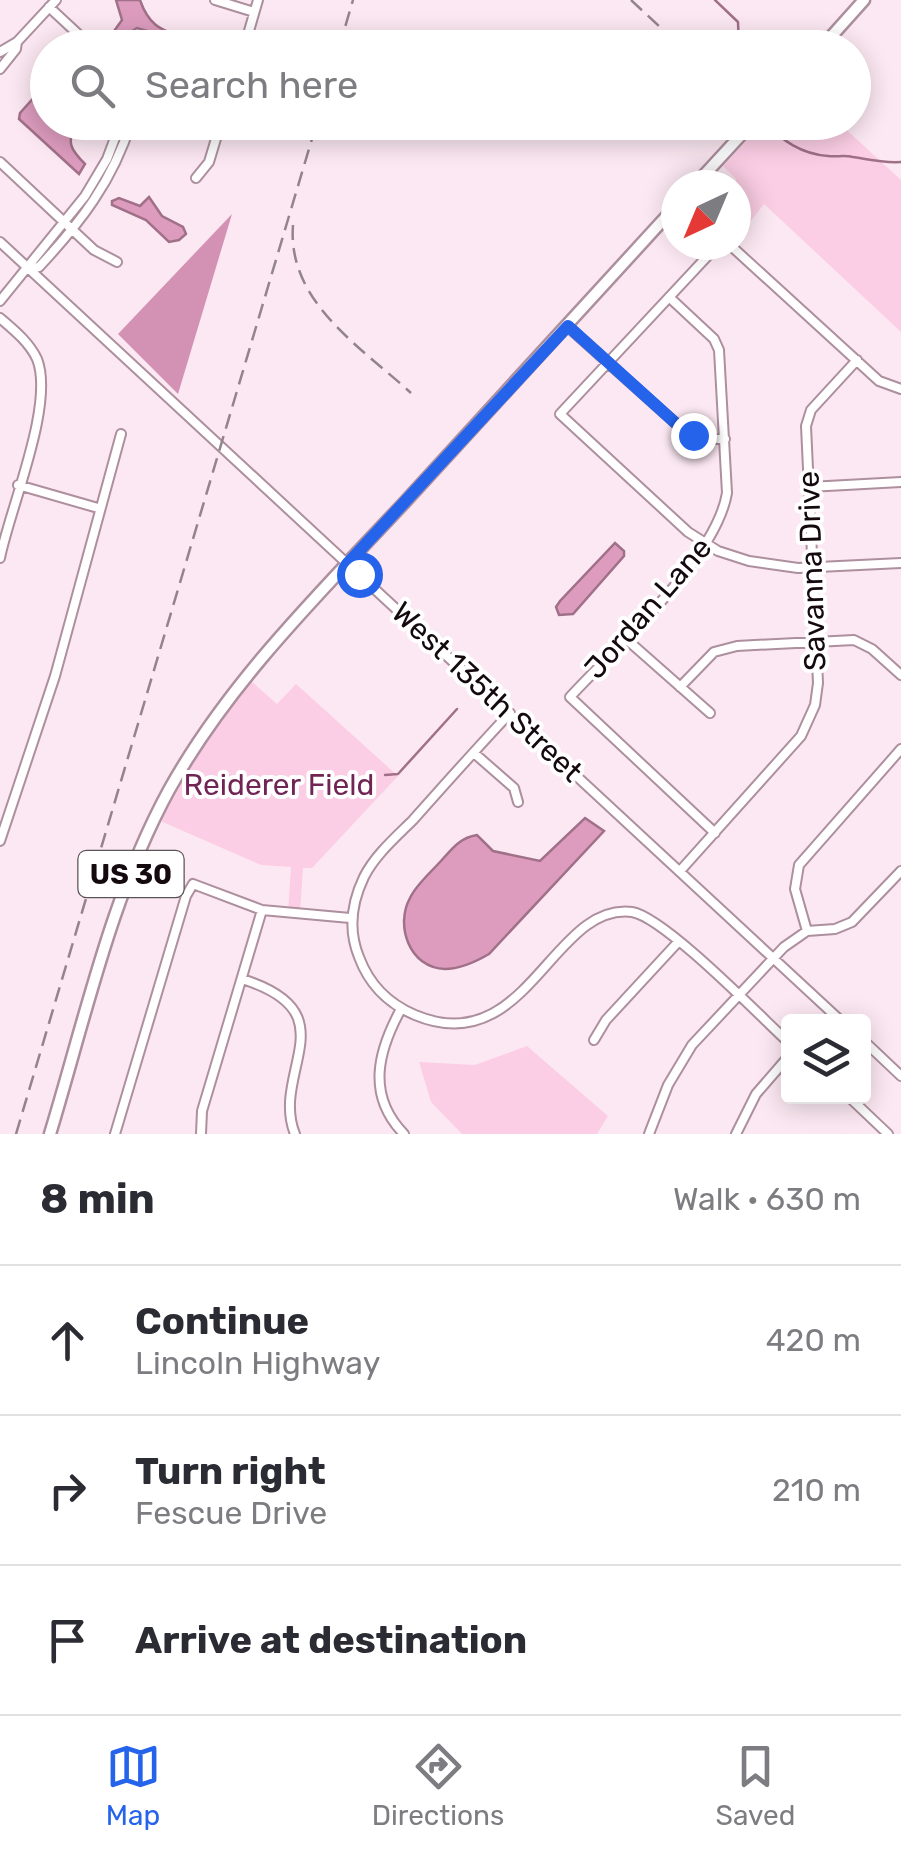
<!DOCTYPE html>
<html lang="en">
<head>
<meta charset="utf-8">
<style>
  :root { --surface:#fff; --page:#f7f7f7; --text:#2b2b33; --muted:#7c7c81; --line:#e1e1e2; --accent:#2563eb }
  body { margin:0; font-family:Rubik,sans-serif; background:var(--page); color:var(--text) }
  .controls { position:absolute; right:30px; bottom:30px; display:grid; overflow:hidden; border-radius:10px; box-shadow:0 5px 25px #0003 }
  .controls button { width:90px; height:90px; display:grid; place-items:center; padding:0; border:0; border-bottom:2px solid var(--line); background:var(--surface); color:var(--text); font:50px sans-serif }
  .compass { position:absolute; left:661px; top:170px; width:90px; height:90px; border-radius:50%; background:var(--surface); box-shadow:0 5px 25px #0003; rotate:224deg }
  .stop { position:absolute; width:30px; height:30px; margin:-22px; border:8px solid #2563eb; border-radius:50%; background:#fff }
  .stop.end { background:#2563eb; border-color:#fff; box-shadow:0 2px 10px #0008 }
  .list { margin:0; padding:0; list-style:none }
  h2 { display:flex; justify-content:space-between; align-items:center; height:130px; margin:0; padding:0 40px; font-size:42px }
  h2 small { font-size:32px; font-weight:400; color:var(--muted) }
  .list li { display:grid; grid-template-columns:65px 1fr auto; gap:30px; align-items:center; box-sizing:border-box; height:150px; padding:0 40px; border-top:2px solid var(--line) }
  .list b { display:block; font-size:38px; white-space:nowrap }
  .list p { margin:0; font-size:32px; white-space:nowrap; color:var(--muted) }
  .list em { font-size:32px; font-style:normal; color:var(--muted) }
  .icon { flex:none; width:55px; height:55px; fill:none; stroke:currentColor; stroke-width:2; stroke-linecap:round; stroke-linejoin:round }
  .map { position:relative; flex:none; width:901px; height:1134px; overflow:hidden }
  .search { position:absolute; background:var(--surface); box-shadow:0 5px 25px #0003; left:30px; right:30px; top:30px; height:110px; display:flex; align-items:center; gap:25px; box-sizing:border-box; padding:0 35px; border-radius:55px; color:var(--muted); font-size:38px }
  .sheet { height:580px; background:var(--surface) }
  nav { display:flex; justify-content:space-around; align-items:center; box-sizing:border-box; height:140px; border-top:2px solid var(--line); background:var(--surface); font-size:28px; color:var(--muted) }
  nav a { display:grid; justify-items:center; gap:5px }
  nav .on { color:var(--accent) }
  .map>svg:first-child { display:block }
  .green { fill:#fccee5 }
  .forest { fill:#d392b4 }
  .water { fill:#dd9cbe; stroke:#a07089; stroke-width:2.5 }
  .lines { fill:none; stroke-linecap:round; stroke-linejoin:round }
  .stream { stroke:#a07089; stroke-width:2.5 }
  .minor-casing { stroke:#ad8f9e; stroke-width:12 }
  .major-casing { stroke:#ad8f9e; stroke-width:15 }
  .minor { stroke:#fff; stroke-width:8 }
  .major { stroke:#fff; stroke-width:10 }
  .rail { stroke:#93838b; stroke-width:2.5; stroke-dasharray:15 8; stroke-linecap:butt }
  .route { stroke:#2563eb; stroke-width:12 }
  .labels { text-anchor:middle; dominant-baseline:central; stroke-width:8; stroke-linejoin:round; paint-order:stroke }
  .shield { fill:#fff; stroke:#5a5356; stroke-width:2.5 }
  .shield-label { font-size:28px; font-weight:bold; fill:#13090e }
  .street-label { font-size:30px; fill:#13090e; stroke:#fff }
  .park-label { font-size:30px; fill:#712554; stroke:#fff }
</style>
</head>
<body>
<div class="map">
<svg width="901" height="1134" viewBox="0 0 901 1134">
  <rect width="100%" height="100%" fill="#fce8f2"/>
  <!-- green -->
  <path class="green" d="M763 122 839 123 901 180V332L764 204 736 240V179L723 166Z
    M251 681 277 704 296 684 398 776 312 868H303L300 913 288 912 291 867 261 865 158 820C186 771 213 723 251 681Z
    M527 1046 608 1116 597 1134H462L431 1102 419 1062 475 1065Z"/>
  <!-- forest -->
  <path class="forest" d="M232 214 178 394 118 334Z"/>
  <!-- water -->
  <path class="water" d="M116 0H140C153 37 173 29 197 45L137 28 112 43 109 38 122 20Z
    M47 83 48 122 75 123C67 143 70 149 85 164L79 174 19 119 20 113Z
    M149 197 162 216 183 227 186 234 179 240 169 242 146 220 112 205V201L119 198 140 206Z
    M615 543 624 551V556L573 614 559 615 556 607 560 601Z
    M585 818 604 831 489 954C477 961 460 969 445 969 409 968 395 925 410 898 416 885 430 873 440 862 452 849 459 838 477 835L493 851 540 861Z"/>
  <g class="lines">
    <!-- stream -->
    <path class="stream" d="M715 0 738 22 739 48
      M764 122C783 141 801 154 828 156 836 157 845 155 853 157 872 160 881 163 901 162
      M385 775 398 774 457 709"/>
    <!-- minor casing -->
    <g class="minor-casing">
      <path id="minor" d="M215 0 254 12
        M49 7 93 48
        M244 48 258 0
        M0 52 17 42
        M0 69 16 49 17 42 56 0
        M0 162 94 250 117 262
        M196 178 209 162 221 122
        M0 242 842 1022
        M723 245 716 247 560 414 688 532 718 551 749 561 798 568 901 563
        M730 245 879 381 901 389
        M29 269 39 267C80 223 113 181 131 122
        M669 297 714 339 719 350 727 493C716 559 616 647 570 697L715 833
        M0 301 85 196 107 159 121 122
        M0 318C14 330 29 342 37 359 55 404 10 508 0 558
        M567 326 681 428 706 439H725
        M18 485 98 508
        M809 487 901 482
        M625 638 710 713
        M680 687 714 652 737 646 854 640 872 649 901 675
        M510 713C477 748 445 784 413 820 396 837 375 855 364 877 351 904 348 930 359 957 369 984 389 1004 415 1015 527 1062 552 902 632 912 664 917 759 1015 788 1042
        M474 753 514 788 518 802
        M0 841 55 676 121 434
        M680 871 801 736 815 705 818 683 806 426 811 410 857 360
        M807 931 795 889 799 865 901 749
        M242 979C351 1013 270 1072 295 1134
        M401 1009C378 1051 366 1095 404 1134
        M594 1040 606 1020 679 941
        M864 1041 901 1076
        M848 1096 888 1134
        M115 1134 186 896 193 884 262 910 350 918
        M201 1134 202 1111 262 910
        M649 1134 668 1085 692 1045 784 947 807 931 835 929 852 922 901 871
        M736 1134 756 1094 788 1057"/>
    </g>
    <!-- major casing -->
    <g class="major-casing">
      <path id="major" d="M821 48 864 0
        M695 185 753 122
        M50 1134C85 1019 111 896 169 790 229 682 320 593 404 503 495 405 585 305 676 206"/>
    </g>
    <!-- minor -->
    <use href="#minor" class="minor"/>
    <!-- major -->
    <use href="#major" class="major"/>
    <!-- rail -->
    <path class="rail" d="M631 0 661 28
      M339 48 353 0
      M293 225C287 302 361 347 411 393
      M16 1134 317 122"/>
  </g>
  <g class="lines">
    <!-- route -->
    <path class="route" d="M359 574 348 563 568 326 681 428 693 435"/>
  </g>
  <g class="labels">
    <!-- shield labels -->
    <rect class="shield" x="78.5" y="851" width="105" height="46" rx="8"/>
    <g class="shield-label">
      <text x="131" y="874">US 30</text>
    </g>
    <!-- street labels -->
    <g class="street-label">
      <text transform="translate(812 571) rotate(-92)">Savanna Drive</text>
      <text transform="translate(648 608) rotate(-49)">Jordan Lane</text>
      <text transform="translate(487 692) rotate(43)">West 135th Street</text>
    </g>
    <!-- park labels -->
    <g class="park-label">
      <text x="279" y="785">Reiderer Field</text>
    </g>
  </g>
</svg>
<div class="controls">
<button><svg class="icon" aria-label="layers" viewBox="0 0 24 24"><path d="M12 4l9 5-9 5-9-5zM3 14l9 5 9-5"/></svg></button>
</div>
<svg class="compass" viewBox="-18 -18 36 36"><path d="M0-13l5 13h-10z" fill="#e53935"/><path d="M0 13l5-13h-10z" fill="#7c7c81"/></svg>
<div class="stop" style="left:359px;top:574px"></div>
<div class="stop end" style="left:693px;top:435px"></div>
<div class="search"><svg class="icon" aria-label="search" viewBox="0 0 24 24"><circle cx="10" cy="10" r="6"/><path d="M15 15l6 6"/></svg>Search here</div>
</div>
<section class="sheet">
<h2>8 min<small>Walk · 630 m</small></h2>
<ul class="list">
<li><svg class="icon" aria-label="ahead" viewBox="0 0 24 24"><path d="M12 20V5M6 11l6-6 6 6"/></svg><div><b>Continue</b><p>Lincoln Highway</p></div><em>420 m</em></li>
<li><svg class="icon" aria-label="right" viewBox="0 0 24 24"><path d="M7 20v-9h11M14 6l5 5-5 5"/></svg><div><b>Turn right</b><p>Fescue Drive</p></div><em>210 m</em></li>
<li><svg class="icon" aria-label="arrive" viewBox="0 0 24 24"><path d="M6 21V4h12l-3 4 3 4H6"/></svg><div><b>Arrive at destination</b></div></li>
</ul>
</section>
<nav>
<a class="on"><svg class="icon" aria-label="map" viewBox="0 0 24 24"><path d="M3 6l6-2 6 2 6-2v14l-6 2-6-2-6 2zM9 4v14M15 6v14"/></svg>Map</a>
<a><svg class="icon" aria-label="directions" viewBox="0 0 24 24"><path d="M12 3l9 9-9 9-9-9zM9 14v-3h6M13 9l2 2-2 2"/></svg>Directions</a>
<a><svg class="icon" aria-label="saved" viewBox="0 0 24 24"><path d="M7 4h10v16l-5-4-5 4z"/></svg>Saved</a>
</nav>
</body>
</html>
